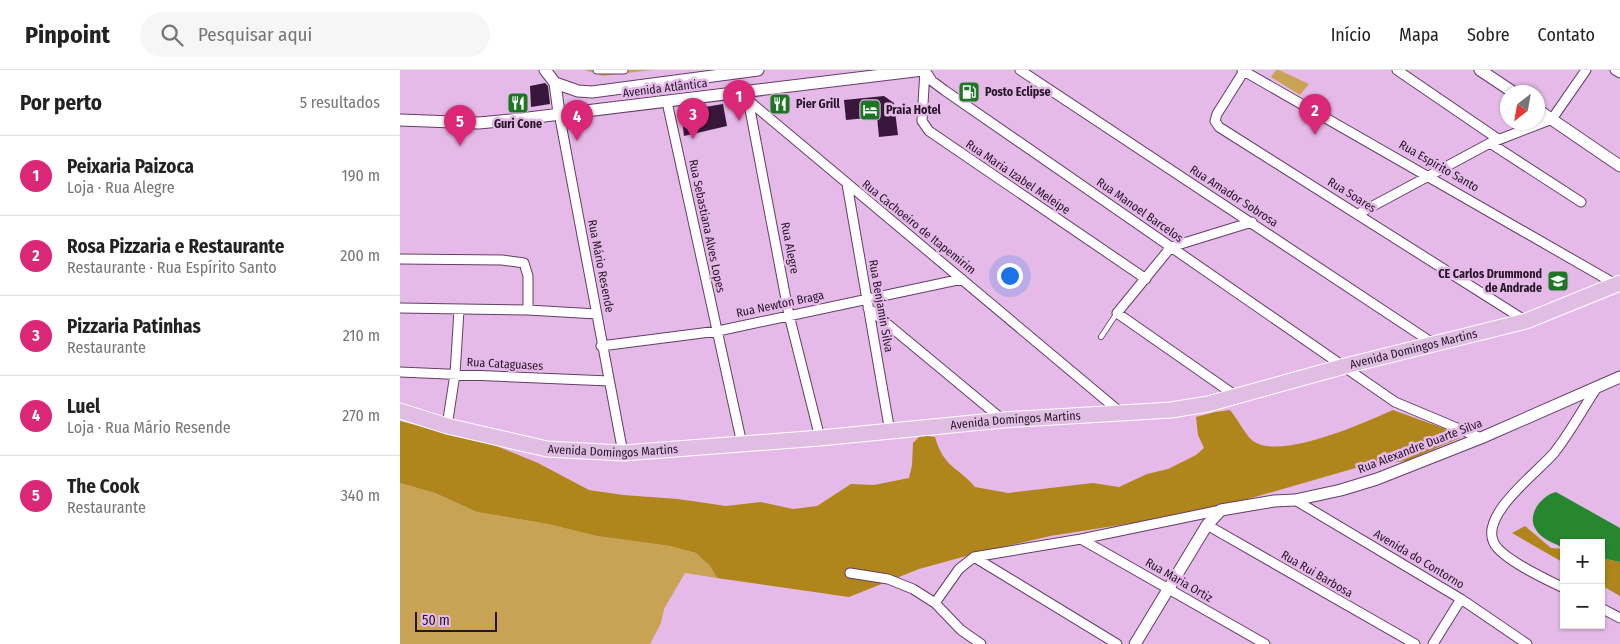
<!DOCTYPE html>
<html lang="pt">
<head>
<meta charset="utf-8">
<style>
  :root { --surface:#fff; --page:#f6f6f6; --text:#222; --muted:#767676; --line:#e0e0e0; --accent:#db2777 }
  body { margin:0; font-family:"Fira Sans Condensed",sans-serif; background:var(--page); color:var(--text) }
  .controls { position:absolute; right:15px; bottom:15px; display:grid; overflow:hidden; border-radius:0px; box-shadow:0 1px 4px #0004 }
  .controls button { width:45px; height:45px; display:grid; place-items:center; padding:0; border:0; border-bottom:1px solid var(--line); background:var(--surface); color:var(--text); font:25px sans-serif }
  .compass { position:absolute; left:1100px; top:15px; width:45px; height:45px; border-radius:50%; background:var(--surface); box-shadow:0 1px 4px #0004; rotate:211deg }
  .scale { position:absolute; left:15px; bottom:12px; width:82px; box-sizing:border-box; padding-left:5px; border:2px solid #251526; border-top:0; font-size:14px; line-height:18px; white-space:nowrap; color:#251526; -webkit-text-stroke:4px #e5bae8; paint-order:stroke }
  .you { position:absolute; left:609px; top:205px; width:18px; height:18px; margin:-12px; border:4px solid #fff; border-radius:50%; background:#1a73e8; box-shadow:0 0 0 8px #1a73e833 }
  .badge { display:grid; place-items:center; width:32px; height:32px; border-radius:50%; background:var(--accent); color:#fff; font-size:16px; font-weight:700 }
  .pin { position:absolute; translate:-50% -41px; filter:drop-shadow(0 1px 2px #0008) }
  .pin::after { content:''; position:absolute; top:26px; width:18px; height:15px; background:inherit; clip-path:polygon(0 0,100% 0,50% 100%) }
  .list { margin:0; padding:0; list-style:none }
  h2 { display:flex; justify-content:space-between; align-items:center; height:65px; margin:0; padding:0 20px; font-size:21px }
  h2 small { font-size:16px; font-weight:400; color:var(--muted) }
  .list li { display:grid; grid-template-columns:32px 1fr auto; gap:15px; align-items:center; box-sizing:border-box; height:80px; padding:0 20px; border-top:1px solid var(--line) }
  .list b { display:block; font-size:19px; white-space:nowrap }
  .list p { margin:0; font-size:16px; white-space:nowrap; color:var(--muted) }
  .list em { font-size:16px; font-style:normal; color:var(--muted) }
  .icon { flex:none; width:28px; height:28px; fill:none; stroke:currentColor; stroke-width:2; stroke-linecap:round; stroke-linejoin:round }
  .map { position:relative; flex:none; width:1220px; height:574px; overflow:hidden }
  header { display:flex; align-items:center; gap:30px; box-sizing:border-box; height:70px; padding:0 25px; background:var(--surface); border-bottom:1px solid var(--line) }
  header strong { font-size:24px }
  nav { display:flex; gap:28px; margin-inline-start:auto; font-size:18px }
  .search { width:350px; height:45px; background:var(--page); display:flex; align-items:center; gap:12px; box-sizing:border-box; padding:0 18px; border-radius:28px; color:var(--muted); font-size:19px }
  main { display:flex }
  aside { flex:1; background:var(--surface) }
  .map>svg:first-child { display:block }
  .green { fill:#c9a354 }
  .forest { fill:#b0851c }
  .water { fill:#26872e }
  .building { fill:#39173c }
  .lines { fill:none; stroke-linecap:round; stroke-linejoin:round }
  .service-casing { stroke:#633e66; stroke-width:6 }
  .pedestrian-casing { stroke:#633e66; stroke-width:9 }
  .minor-casing { stroke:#633e66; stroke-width:11 }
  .tertiary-casing { stroke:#633e66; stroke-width:13 }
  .primary-casing { stroke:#fff; stroke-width:17 }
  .service { stroke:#fff; stroke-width:4.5 }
  .pedestrian { stroke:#fff; stroke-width:7 }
  .minor { stroke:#fff; stroke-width:9 }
  .tertiary { stroke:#fff; stroke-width:11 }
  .primary { stroke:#e0bee3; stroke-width:15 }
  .labels { text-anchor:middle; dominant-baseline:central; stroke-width:5; stroke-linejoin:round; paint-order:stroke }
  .street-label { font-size:12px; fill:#251526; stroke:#e5bae8 }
  .poi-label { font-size:12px; font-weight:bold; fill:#251526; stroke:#e5bae8; text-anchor:start }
</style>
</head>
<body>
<header>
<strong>Pinpoint</strong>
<div class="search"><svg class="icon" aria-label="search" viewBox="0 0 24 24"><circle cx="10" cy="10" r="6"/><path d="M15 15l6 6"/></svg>Pesquisar aqui</div>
<nav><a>Início</a><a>Mapa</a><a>Sobre</a><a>Contato</a></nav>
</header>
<main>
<aside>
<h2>Por perto<small>5 resultados</small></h2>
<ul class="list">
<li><span class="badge">1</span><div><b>Peixaria Paizoca</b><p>Loja · Rua Alegre</p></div><em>190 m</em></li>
<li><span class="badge">2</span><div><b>Rosa Pizzaria e Restaurante</b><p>Restaurante · Rua Espírito Santo</p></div><em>200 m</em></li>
<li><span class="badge">3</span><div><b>Pizzaria Patinhas</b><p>Restaurante</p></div><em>210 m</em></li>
<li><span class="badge">4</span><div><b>Luel</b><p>Loja · Rua Mário Resende</p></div><em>270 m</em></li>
<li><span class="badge">5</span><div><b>The Cook</b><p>Restaurante</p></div><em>340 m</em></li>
</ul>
</aside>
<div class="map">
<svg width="1220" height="574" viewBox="0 0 1220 574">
  <rect width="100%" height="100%" fill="#e5bae8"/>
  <!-- green -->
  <path class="green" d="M185 0H252L203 6Z
    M876 0H879L909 14 900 25 871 7Z
    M0 413 35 423 77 442 148 454 197 466 270 476 296 483 310 496 317 508 285 503 264 539 261 553 250 574H0Z"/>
  <!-- forest -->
  <path class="forest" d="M830 340C837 348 846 366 853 371 880 391 966 352 993 340L1051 361 1060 368 1006 391 959 397 803 442 650 466 577 483 519 499 449 527 317 508 310 496 296 483 270 476 197 466 148 454 77 442 35 423 0 413V351L94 375 138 393 189 420 223 425 278 429 326 436 361 432 393 439 417 436 451 414 474 415 509 408 512 395 513 373 521 365 535 367C544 398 557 396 575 417L608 423 693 413 719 417 747 404 768 399 796 385 804 378 798 365 796 347 815 342Z
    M1125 456 1151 478 1164 479V493L1112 463Z
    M1201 488 1220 492V526L1201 515Z"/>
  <!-- water -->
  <path class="water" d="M1156 422 1220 458V492L1201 488V473H1164V478C1154 473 1140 469 1135 458 1127 444 1142 425 1156 422Z"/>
  <!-- building -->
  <path class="building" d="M145 13 148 16 150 34 131 37 130 16Z
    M484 26 494 33 498 65 479 67 477 47 446 50 444 30Z
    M323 34 327 56 284 66 281 41Z"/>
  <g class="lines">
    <!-- service casing -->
    <g class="service-casing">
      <path id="service" d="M701 267 717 243"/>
    </g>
    <!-- pedestrian casing -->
    <g class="pedestrian-casing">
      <path id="pedestrian" d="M197 0H224"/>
    </g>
    <!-- minor casing -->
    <g class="minor-casing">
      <path id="minor" d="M525 0 532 11 544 20 995 332 1081 368
        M525 0 522 51 529 61 746 209
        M620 0 1034 274
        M842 0 1217 215
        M997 0 1098 69
        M1215 0 1220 3
        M844 1 817 44 815 51 819 57 1126 251
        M348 29 389 245 420 368
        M349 31 720 342
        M267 32 342 374
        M159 43 223 383
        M1090 73 1181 132
        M447 114 490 362
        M958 144 1090 73 1152 49 1186 0
        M0 189 102 190 124 193 128 206V240
        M0 238 128 240 197 244
        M468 238 603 350
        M201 276 318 261 562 209
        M0 302 209 311
        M836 326 717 243 771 177 852 152
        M47 356 55 304 59 240
        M895 430 1061 529 1127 574
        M807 455 1015 574
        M681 469 865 574
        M574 487 717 574
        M450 503 488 509 513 519 535 533 561 560 581 574
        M1164 518C1147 510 1102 489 1094 473 1079 445 1139 401 1154 383 1170 363 1182 340 1196 319
        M535 533 559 499 574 487 681 469 821 440
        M1201 538 1220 548
        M1033 574 1061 529"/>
    </g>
    <!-- tertiary casing -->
    <g class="tertiary-casing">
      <path id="tertiary" d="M145 0 155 13
        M1080 0 1113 22
        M155 13 178 21 192 22 358 0
        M155 13 159 43
        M1138 40 1220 96
        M0 50 79 53 120 49 523 0
        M735 574 807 455 821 440 874 431 895 430 941 420 977 409 1081 368 1220 307"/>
    </g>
    <!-- primary casing -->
    <g class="primary-casing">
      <g id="primary">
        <path id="s1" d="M0 341 47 356 147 379 223 383 420 368 603 350 771 340 808 334 945 296 1126 251 1220 213"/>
      </g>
    </g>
    <!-- service -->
    <use href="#service" class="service"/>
    <!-- pedestrian -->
    <use href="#pedestrian" class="pedestrian"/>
    <!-- minor -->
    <use href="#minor" class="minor"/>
    <!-- tertiary -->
    <use href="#tertiary" class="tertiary"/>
    <!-- primary -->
    <use href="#primary" class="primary"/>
  </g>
  <!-- icons -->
  <defs>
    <g id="fuel-square" transform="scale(1.125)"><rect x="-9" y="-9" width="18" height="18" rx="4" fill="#1c7624" stroke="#e5bae8"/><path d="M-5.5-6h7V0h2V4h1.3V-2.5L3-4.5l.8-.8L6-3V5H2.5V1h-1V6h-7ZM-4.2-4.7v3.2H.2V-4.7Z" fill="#fff"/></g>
    <g id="restaurant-square" transform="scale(1.125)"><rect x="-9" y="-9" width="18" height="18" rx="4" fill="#1c7624" stroke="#e5bae8"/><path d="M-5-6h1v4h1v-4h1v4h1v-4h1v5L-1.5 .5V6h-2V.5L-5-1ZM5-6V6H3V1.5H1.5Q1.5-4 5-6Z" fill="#fff"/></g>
    <g id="hotel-square" transform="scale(1.125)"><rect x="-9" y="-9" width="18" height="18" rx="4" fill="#1c7624" stroke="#e5bae8"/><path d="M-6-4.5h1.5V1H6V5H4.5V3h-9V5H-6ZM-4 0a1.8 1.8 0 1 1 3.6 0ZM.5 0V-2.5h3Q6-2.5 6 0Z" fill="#fff"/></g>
    <g id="school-square" transform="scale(1.125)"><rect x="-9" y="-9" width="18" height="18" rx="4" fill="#1c7624" stroke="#e5bae8"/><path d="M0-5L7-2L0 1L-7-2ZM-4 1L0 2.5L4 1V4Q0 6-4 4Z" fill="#fff"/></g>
  </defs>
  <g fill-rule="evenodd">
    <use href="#fuel-square" x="569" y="22"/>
    <use href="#restaurant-square" x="118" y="33"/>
    <use href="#restaurant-square" x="380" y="34"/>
    <use href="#hotel-square" x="470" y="40"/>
    <use href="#school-square" x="1158" y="211"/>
  </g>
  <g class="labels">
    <!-- street labels -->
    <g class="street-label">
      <text transform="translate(265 18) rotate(-7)">Avenida Atlântica</text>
      <text transform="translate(1039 96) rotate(30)">Rua Espírito Santo</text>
      <text transform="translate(618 107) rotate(34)">Rua Maria Izabel Meleipe</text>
      <text transform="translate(952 125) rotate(32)">Rua Soares</text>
      <text transform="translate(834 126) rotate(33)">Rua Amador Sobrosa</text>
      <text transform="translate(740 140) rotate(35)">Rua Manoel Barcelos</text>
      <text transform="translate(307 156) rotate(78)">Rua Sebastiana Alves Lopes</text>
      <text transform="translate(519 157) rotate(39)">Rua Cachoeiro de Itapemirim</text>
      <text transform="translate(390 178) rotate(79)">Rua Alegre</text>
      <text transform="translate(201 196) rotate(79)">Rua Mário Resende</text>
      <text transform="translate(380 234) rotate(-12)">Rua Newton Braga</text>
      <text transform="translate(481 236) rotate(80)">Rua Benjamin Silva</text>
      <text stroke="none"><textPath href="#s1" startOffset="1028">Avenida Domingos Martins</textPath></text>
      <text transform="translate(105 294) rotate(3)">Rua Cataguases</text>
      <text stroke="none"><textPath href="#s1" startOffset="622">Avenida Domingos Martins</textPath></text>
      <text transform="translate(1020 376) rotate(-21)">Rua Alexandre Duarte Silva</text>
      <text stroke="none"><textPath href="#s1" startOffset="218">Avenida Domingos Martins</textPath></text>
      <text transform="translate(1019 489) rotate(31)">Avenida do Contorno</text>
      <text transform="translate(917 504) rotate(30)">Rua Rui Barbosa</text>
      <text transform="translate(779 510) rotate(30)">Rua Maria Ortiz</text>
    </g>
    <!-- poi labels -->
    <g class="poi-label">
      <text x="585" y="22">Posto Eclipse</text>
      <text x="396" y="34">Pier Grill</text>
      <text x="486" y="40">Praia Hotel</text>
      <text x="118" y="54" text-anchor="middle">Guri Cone</text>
      <text x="1142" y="204" text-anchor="end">CE Carlos Drummond<tspan x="1142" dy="14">de Andrade</tspan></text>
    </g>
  </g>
</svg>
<div class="controls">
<button>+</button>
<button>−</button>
</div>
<svg class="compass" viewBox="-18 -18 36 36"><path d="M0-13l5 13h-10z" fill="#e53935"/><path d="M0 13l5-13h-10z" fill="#767676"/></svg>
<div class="scale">50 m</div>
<div class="you"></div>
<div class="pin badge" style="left:339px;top:51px">1</div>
<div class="pin badge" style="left:915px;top:65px">2</div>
<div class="pin badge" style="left:293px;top:69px">3</div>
<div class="pin badge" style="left:177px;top:71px">4</div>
<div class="pin badge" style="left:60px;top:76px">5</div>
</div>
</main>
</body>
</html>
